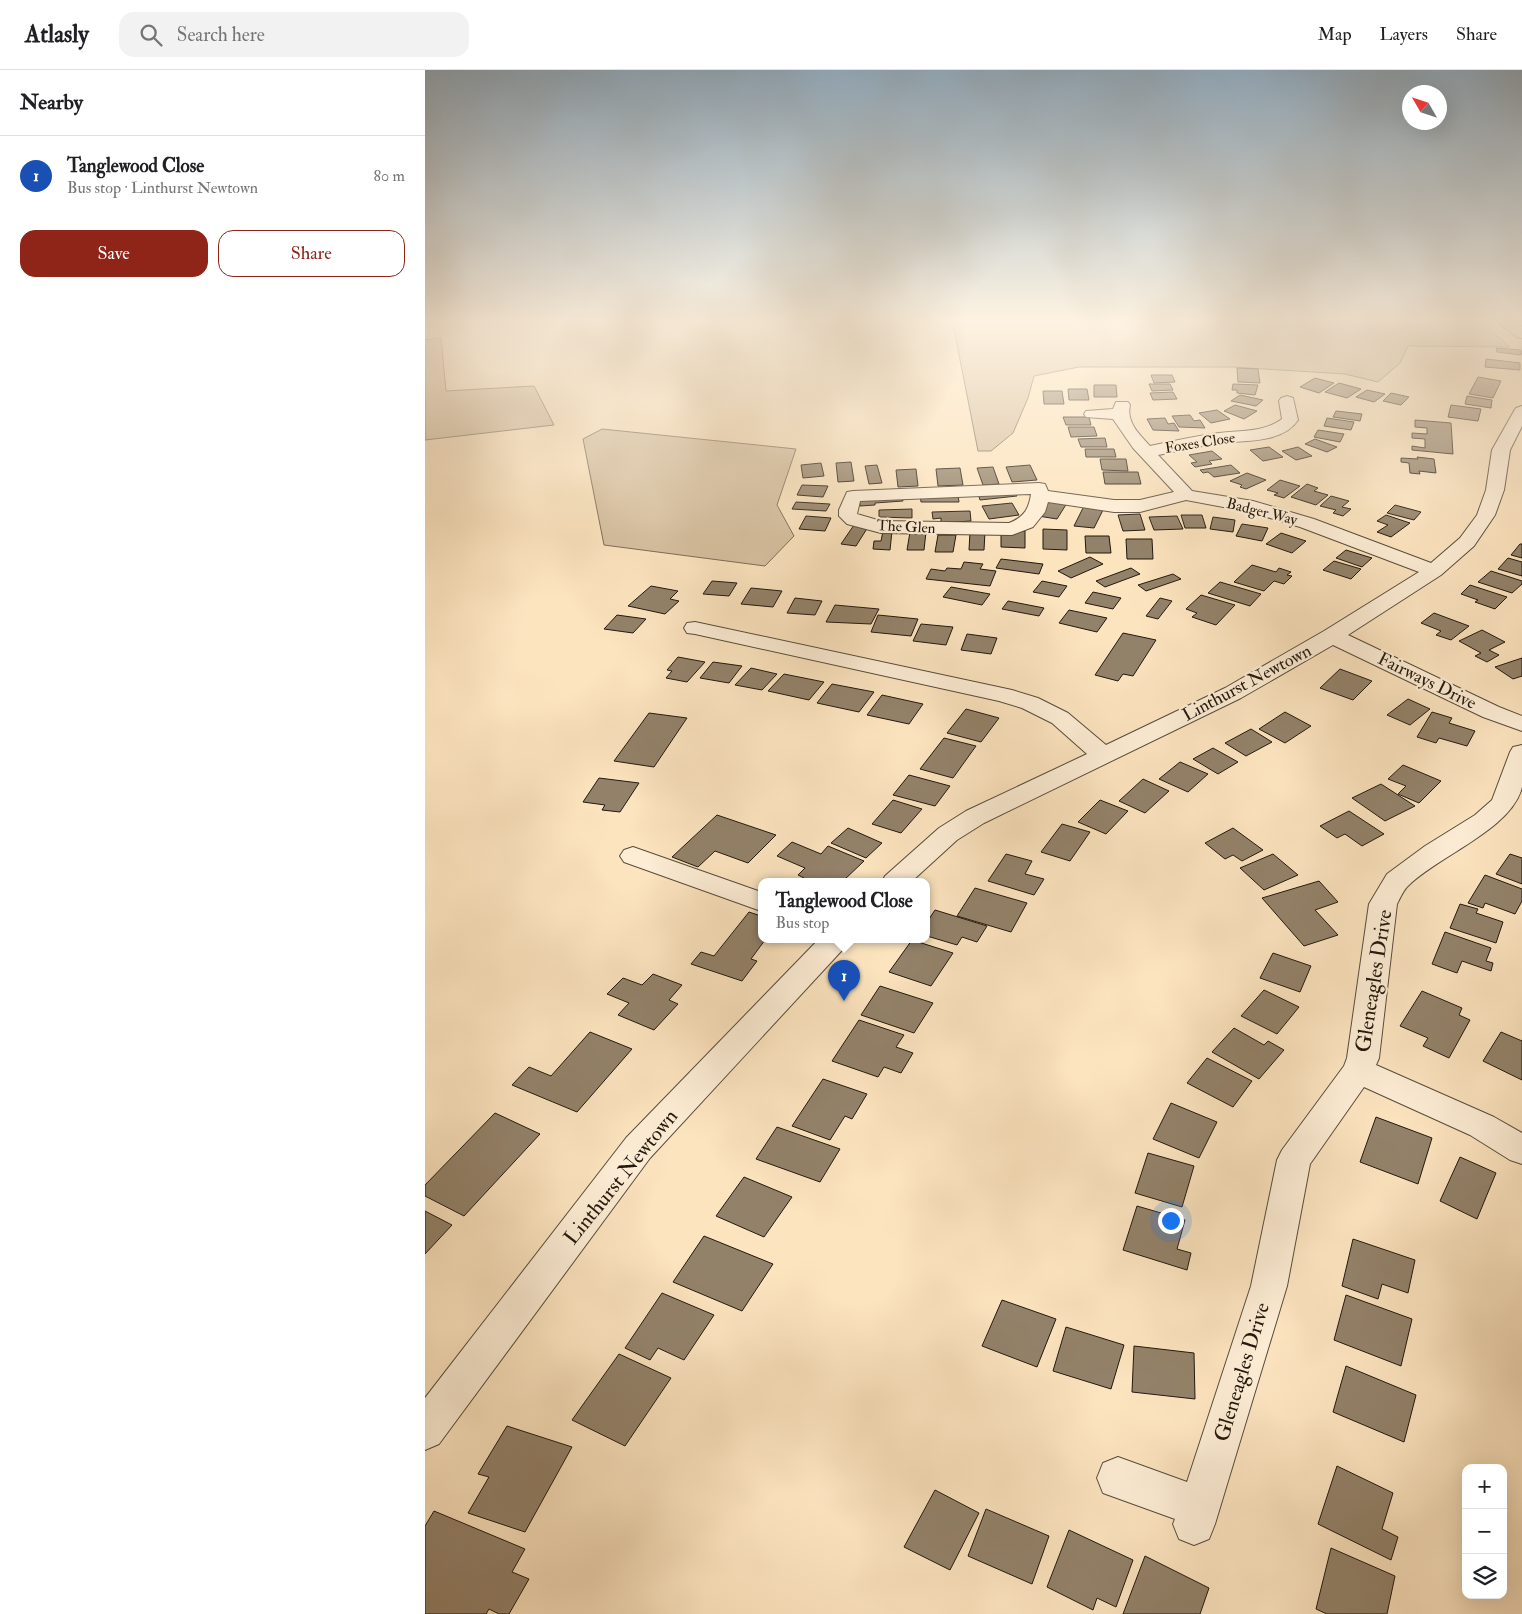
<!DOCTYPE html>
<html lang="en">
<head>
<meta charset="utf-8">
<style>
  :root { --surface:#fff; --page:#f2f2f2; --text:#202124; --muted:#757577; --line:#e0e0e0; --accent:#8f2418 }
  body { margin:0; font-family:"IM FELL Double Pica",serif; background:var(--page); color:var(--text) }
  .controls { position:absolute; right:15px; bottom:15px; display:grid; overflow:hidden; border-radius:10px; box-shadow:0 5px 20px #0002 }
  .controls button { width:45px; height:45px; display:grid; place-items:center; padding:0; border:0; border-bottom:1px solid var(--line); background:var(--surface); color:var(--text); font:25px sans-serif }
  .compass { position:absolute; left:977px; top:15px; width:45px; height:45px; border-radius:50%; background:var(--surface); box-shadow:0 5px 20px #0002; rotate:309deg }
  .you { position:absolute; left:745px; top:1150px; width:18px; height:18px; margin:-12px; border:4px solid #fff; border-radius:50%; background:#1a73e8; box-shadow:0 0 0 8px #1a73e833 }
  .badge { display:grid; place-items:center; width:32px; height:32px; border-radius:50%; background:var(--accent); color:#fff; font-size:16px; font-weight:700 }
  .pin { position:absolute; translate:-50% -41px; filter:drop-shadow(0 1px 2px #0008) }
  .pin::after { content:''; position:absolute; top:26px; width:18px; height:15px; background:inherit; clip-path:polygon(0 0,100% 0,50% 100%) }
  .popup { position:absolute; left:333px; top:808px; width:172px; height:65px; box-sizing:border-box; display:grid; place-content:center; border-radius:10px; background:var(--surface); filter:drop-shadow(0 1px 4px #0005); font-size:16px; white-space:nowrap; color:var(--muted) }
  .popup b { font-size:19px; color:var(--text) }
  .popup::after { content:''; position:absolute; left:50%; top:100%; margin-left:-10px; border:10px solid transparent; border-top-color:var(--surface) }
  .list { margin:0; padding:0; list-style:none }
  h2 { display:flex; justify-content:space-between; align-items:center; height:65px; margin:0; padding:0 20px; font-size:21px }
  h2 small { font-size:16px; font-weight:400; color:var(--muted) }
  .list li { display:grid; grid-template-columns:32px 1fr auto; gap:15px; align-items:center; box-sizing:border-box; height:80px; padding:0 20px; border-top:1px solid var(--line) }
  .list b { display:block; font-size:19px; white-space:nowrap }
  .list p { margin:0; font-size:16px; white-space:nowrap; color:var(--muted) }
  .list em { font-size:16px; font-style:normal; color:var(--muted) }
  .actions { display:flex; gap:10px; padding:15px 20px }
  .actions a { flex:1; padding:11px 0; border:1px solid var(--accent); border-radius:15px; text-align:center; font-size:18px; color:var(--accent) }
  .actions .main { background:var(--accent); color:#fff }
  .icon { flex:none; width:28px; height:28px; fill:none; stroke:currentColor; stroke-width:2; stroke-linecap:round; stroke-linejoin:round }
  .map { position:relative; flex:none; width:1097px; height:1544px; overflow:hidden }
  header { display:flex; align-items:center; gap:30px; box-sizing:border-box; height:70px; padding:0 25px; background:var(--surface); border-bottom:1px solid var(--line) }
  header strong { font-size:24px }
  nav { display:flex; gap:28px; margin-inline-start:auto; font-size:18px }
  .search { width:350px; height:45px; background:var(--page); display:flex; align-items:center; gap:12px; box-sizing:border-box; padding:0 18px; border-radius:15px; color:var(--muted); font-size:19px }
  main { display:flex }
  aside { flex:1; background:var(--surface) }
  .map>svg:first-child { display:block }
  .green { fill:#d7c1a1; stroke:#7c6c57 }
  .building { fill:#93826a; stroke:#22180d }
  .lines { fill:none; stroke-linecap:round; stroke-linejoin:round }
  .minor-casing { stroke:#584b3a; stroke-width:2 }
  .minor { fill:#fdedd5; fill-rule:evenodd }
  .labels { text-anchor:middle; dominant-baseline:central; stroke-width:4.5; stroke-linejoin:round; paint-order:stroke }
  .far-street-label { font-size:15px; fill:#22180d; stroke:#fdedd5 }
  .street-label { font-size:18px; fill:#22180d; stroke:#fdedd5 }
  .near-street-label { font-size:21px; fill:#22180d; stroke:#fdedd5 }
</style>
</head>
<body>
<header>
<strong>Atlasly</strong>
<div class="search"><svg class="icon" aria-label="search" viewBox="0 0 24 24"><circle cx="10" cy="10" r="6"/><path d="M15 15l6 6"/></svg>Search here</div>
<nav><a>Map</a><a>Layers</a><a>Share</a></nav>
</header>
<main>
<aside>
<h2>Nearby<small></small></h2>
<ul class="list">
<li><span class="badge" style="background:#1a4fb4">1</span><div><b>Tanglewood Close</b><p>Bus stop · Linthurst Newtown</p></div><em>80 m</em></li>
</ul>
<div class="actions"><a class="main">Save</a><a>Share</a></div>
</aside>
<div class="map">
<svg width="1097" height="1544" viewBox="0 0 1097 1544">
  <rect width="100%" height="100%" fill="#fce4bf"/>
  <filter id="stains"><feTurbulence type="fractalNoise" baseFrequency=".004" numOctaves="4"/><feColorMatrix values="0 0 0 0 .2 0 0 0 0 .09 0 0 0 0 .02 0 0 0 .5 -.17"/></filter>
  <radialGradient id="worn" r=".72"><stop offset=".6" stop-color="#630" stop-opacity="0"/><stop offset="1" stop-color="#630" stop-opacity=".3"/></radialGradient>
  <!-- green -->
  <path class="green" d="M527 249H1055L1084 277 983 276 975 293 953 312 920 304 808 297H654L609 306 603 328 588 363 566 381H553Z
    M16 268 21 321 109 316 129 355 0 370V270Z
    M177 359 371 379 352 435 369 466 340 496 179 475 158 369Z"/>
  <!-- building -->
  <path class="building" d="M1071 278 1096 280V285L1072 282Z
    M1061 289 1095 293V300L1060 297Z
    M812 298 833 299 835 313 813 312Z
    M726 305H747L750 312 729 313Z
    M1053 307 1076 311 1068 328 1044 324Z
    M890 308 909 313 894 323 875 317Z
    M914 313 936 319 922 328 900 322Z
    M724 314H745L748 320 727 321Z
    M808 314 833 315 830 325 812 323V320H807Z
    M669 315H691L692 327H669Z
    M643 319H662L664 330H644Z
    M942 320 960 324 949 332 931 327Z
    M618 321H637L639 334H619Z
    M748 322 752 329 728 330 725 323Z
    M966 323 984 327 976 335 958 331Z
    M815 325 838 330 831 336 806 331Z
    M1042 326 1067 330 1066 338 1040 334Z
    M810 335 832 341 819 349 799 341Z
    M1026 335 1056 339 1053 351 1023 347Z
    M792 340 805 349 786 353 774 343Z
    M911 341 937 344 935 351 908 347Z
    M765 345 769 351 775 350 780 358 754 357 747 346Z
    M638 347H664L666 355H641Z
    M740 348 743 354 749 353 754 361 728 360 722 349Z
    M902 348 929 352 926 360 899 356Z
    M990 350 1026 353 1028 384 987 380V376L1000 378V369L987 368V363L1002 364V358L990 357Z
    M643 357H669L672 366 646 367Z
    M893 360 919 364 915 372 889 367Z
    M680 368 682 377H656L653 369Z
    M890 369 912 377 902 382 880 374Z
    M844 377 858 387 838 391 825 380Z
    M873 377 887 386 871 390 857 381Z
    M660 379H689L691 387H661Z
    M787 381 797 389 784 391 787 394 770 397 766 393 772 392 764 385Z
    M992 387 1009 389 1011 403 994 401 995 404 985 403 984 393 976 392V388L993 389Z
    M675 389H701L703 401 677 400Z
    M426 392 429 411 413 412 411 393Z
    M396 393 399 406 378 408 376 395Z
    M452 395 457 413 444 414 440 396Z
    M605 395 612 410 587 412 581 397Z
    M806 395 815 403 789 407 783 402 778 403 775 400Z
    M568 397 574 414 558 415 552 398Z
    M535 398 538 415 513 416 511 399Z
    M491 399 493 416 473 417 471 400Z
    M678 402H713L716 414H680Z
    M822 403 841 410 821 419 815 417 817 415 805 411Z
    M855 410 875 416 859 428 849 425 853 423 842 420Z
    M882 414 893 418 889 421 903 425 891 435 866 427Z
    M377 415 403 416 398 427 372 425Z
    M589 421 592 426 555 430 553 424Z
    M533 425 534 432H496L495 426Z
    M906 426 924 431 917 437 926 439 918 446 908 443 911 440 895 436Z
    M477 427 478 431 450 433V435L435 436 434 429Z
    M623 430 642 433 632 449 613 446Z
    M371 432 405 434 401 441 367 439Z
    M587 433 594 445 564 449 557 436Z
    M970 435 996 442 989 450 962 443Z
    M659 436 679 438 669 458 649 456Z
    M487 439V448L454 447V440Z
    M545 441 546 451 516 453V448L508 449 507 442Z
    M715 444 720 460 698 461 693 445Z
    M756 445H777L781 458H760Z
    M961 445 985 453 966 467 952 462 963 455 952 451Z
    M381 446 406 448 400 461 374 459Z
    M752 446 758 459 729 460 724 447Z
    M788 447 810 450 808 462 785 459Z
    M817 454 843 458 837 471 811 466Z
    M429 455 443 457 431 476 416 474Z
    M618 459 642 460V480L618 479Z
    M458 461H467L465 480 448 479 449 471H456Z
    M576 461H600V478L576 477Z
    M485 462H501L499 480H482Z
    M545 462H560L559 480H544Z
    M856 463 881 471 867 483 841 474Z
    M513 465H531L528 482H510Z
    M660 466H684L686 483H661Z
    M701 469H727L728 489H702Z
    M1095 474H1097V488L1086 485Z
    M921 480 947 488 937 497 911 488Z
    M665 487 678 494 646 508 633 501Z
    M1083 488 1097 492V506L1073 499Z
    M576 489 618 494 614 504 571 498Z
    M909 491 936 499 926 509 898 500Z
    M539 492 558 494 555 499 571 501 565 516 501 509 506 499 520 501 522 498 536 499Z
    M827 495 851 502 854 498 866 502 862 505 867 506 859 514 849 511 839 521 809 512Z
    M706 498 715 504 680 517 671 511Z
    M1066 501 1097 511V514L1087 523 1053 512Z
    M748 504 756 509 721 521 713 515Z
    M287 511 312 513 304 526 278 524Z
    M617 511 642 516 634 527 608 522Z
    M795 512 836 524 825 536 783 523Z
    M1045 515 1082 527 1070 539 1050 532 1053 530 1036 524Z
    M226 516 253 521 245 529 254 531 240 544 203 536Z
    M526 517 565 524 557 535 518 527Z
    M326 518 357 521 348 537 316 534Z
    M668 522 696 528 688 539 660 533Z
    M776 525 810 535 791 555 767 547 772 543 761 539Z
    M370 528 397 531 390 545 362 543Z
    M735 528 747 531 733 549 721 546Z
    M583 531 619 538 614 546 577 539Z
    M410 535 454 539 446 554 401 552Z
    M644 540 682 548 672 562 634 553Z
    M1009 543 1044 556 1026 570 1011 565 1016 561 996 553Z
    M192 545 221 549 208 563 179 559Z
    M453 545 493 549 486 566 446 562Z
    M496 554 528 557 521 575 488 571Z
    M1057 560 1080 572 1064 580 1074 585 1062 592 1050 586 1056 583 1034 571Z
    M698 563 731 570 708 606 698 604 693 611 670 605Z
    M542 564 572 568 566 584 536 580Z
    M253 587 280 592 262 612 241 608 247 601 242 600Z
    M1097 588V606L1088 609 1070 597Z
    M288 592 317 596 304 613 275 608Z
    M326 598 352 604 337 620 310 615Z
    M915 599 947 611 928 630 895 618Z
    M359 604 399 612 384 630 343 621Z
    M407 614 449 622 434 642 392 633Z
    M457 625 498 634 484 654 442 645Z
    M983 629 1005 639 985 655 962 645Z
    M541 639 574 648 556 672 522 663Z
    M860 642 886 656 860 673 834 659Z
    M1007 642 1027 648 1024 653 1050 661 1042 676 1014 668 1011 673 992 667Z
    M224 643 262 648 229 697 189 691Z
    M826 659 847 672 821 686 800 673Z
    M519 668 551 676 528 708 495 699Z
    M788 678 813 692 793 704 768 689Z
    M755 692 783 704 763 722 734 709Z
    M978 695 1016 711 994 733 973 724 981 716 963 709Z
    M484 705 525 716 510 736 468 725Z
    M174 708 214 713 195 742 177 740 180 735 158 732Z
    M718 709 744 721 720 743 694 731Z
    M956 714 990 736 960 751 927 728Z
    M468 730 497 739 476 763 447 754Z
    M675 730 703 741 681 764 653 752Z
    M924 741 959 764 937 776 920 764 912 768 895 756Z
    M292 745 351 765 323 793 290 781 273 797 247 787Z
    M637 754 665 762 645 791 616 782Z
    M423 758 457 773 441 788 406 773Z
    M808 758 838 780 817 791 808 785 800 789 780 773Z
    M367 772 396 784 403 776 439 791 417 812H374L379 808 373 805 380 798 352 786Z
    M581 784 607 791 600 804 619 809 609 825 563 811Z
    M848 784 873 805 839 820 815 798Z
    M1085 784 1097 788V814L1071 804Z
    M1060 805 1097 819V831L1090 844 1060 833 1058 838 1043 833Z
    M894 811 913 832 890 840 913 865 879 876 837 828Z
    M550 818 602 833 586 862 532 846Z
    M1035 834 1053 839 1051 843 1078 852 1071 873 1025 858Z
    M510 840 562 856 552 872 537 867 532 875 502 866V852Z
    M324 842 336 846V870H340L326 889 332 891 317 911 266 894 276 882 289 886Z
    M1020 862 1066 878 1061 891 1068 893 1066 901 1037 891 1032 903 1007 894Z
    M487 870 528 883 506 916 464 902Z
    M848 883 886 896 875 922 835 908Z
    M228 904 257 915 244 930 253 934 229 960 193 945 204 933 182 924 198 908 217 915Z
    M455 916 508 933 489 963 436 945Z
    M839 920 874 937 852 964 816 946Z
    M997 921 1037 938 1034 945 1045 950 1024 988 998 976 1003 968 975 956Z
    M434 950 479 965 471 977 488 983 476 1003 459 997 453 1007 407 991Z
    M809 958 839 975 843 971 859 980 834 1009 787 982Z
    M165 962 207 979 152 1042 87 1015 104 997 126 1006Z
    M1076 962 1097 971V1010L1058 991Z
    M782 988 827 1011 808 1037 762 1013Z
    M398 1009 442 1024 427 1049 420 1046 405 1070 367 1056Z
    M746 1033 792 1052 774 1088 728 1069Z
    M70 1043 115 1064 39 1146 0 1126V1115Z
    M951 1047 1007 1068 993 1114 935 1092Z
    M352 1057 415 1079 395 1112 331 1089Z
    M723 1083 769 1096 757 1137 710 1123Z
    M1035 1087 1071 1103 1052 1149 1015 1131Z
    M319 1107 367 1127 339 1167 291 1146Z
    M712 1136 760 1150 752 1179 766 1183 762 1200 698 1180Z
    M0 1141 27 1155 0 1184Z
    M279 1166 348 1194 317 1241 248 1212Z
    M928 1169 990 1190 983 1223 957 1214 953 1229 917 1216Z
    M237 1223 289 1245 259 1290 233 1278 225 1290 200 1278Z
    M921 1225 987 1249 976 1296 909 1270Z
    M577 1230 631 1249 612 1297 557 1276Z
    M641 1257 699 1275 686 1319 628 1301Z
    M709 1276 769 1283 770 1329 707 1322Z
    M194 1284 246 1308 200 1376 147 1350Z
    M921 1296 991 1325 979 1372 908 1342Z
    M82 1356 147 1377 100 1462 43 1443 64 1407 53 1404Z
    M912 1396 968 1423 957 1459 973 1467 966 1490 893 1454Z
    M510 1420 554 1443 525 1500 479 1477Z
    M561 1439 624 1466 607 1514 543 1486Z
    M9 1441 100 1479 87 1502 104 1509 84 1544H74L64 1539 61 1544H0V1456Z
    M644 1460 708 1490 691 1537 672 1528 668 1540 622 1517Z
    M906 1478 970 1506 962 1544H902L891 1539Z
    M720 1486 784 1518 775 1544H698Z"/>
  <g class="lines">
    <!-- minor casing -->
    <g class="minor-casing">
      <path id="minor" d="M1069 249H1085L1097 257V268L1092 267Z
        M862 326 868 328 873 350C857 374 819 370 794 373 774 376 754 381 733 385L767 421 828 431 889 449 1006 493 1035 468 1052 445 1061 420 1067 380 1089 341 1091 338 1097 336V356L1085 380 1079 420 1070 445 1049 476 1016 505 923 565 1074 637 1097 646V661L1058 647 908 575 816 628 559 753 532 770 486 812H457L460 806 514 758 541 741 662 684 627 653 597 638 574 631 270 564 262 563 259 558 262 553 270 552 587 620 613 628 643 643 681 675 800 618 899 561 994 502 875 457 825 442 761 430 715 442H689L623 432 620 442 608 457 587 465 456 463 422 454 414 446V440L422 422 428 421 614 413 620 414 623 421 689 430H715L749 422 708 378 688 349 661 347 659 344 661 341 688 339 691 332H703L705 335C701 352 714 364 725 376 748 371 771 366 794 363 816 360 838 363 857 349L854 331 856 328ZM606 424C604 439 599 447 584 453L456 451 432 444 435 431Z
        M1097 675C1097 688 1097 704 1097 717 1087 759 1015 785 984 815 979 819 975 828 972 834L954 988 951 995 1069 1047 1097 1063V1094L1085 1090 1045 1065 939 1017 885 1094 862 1216 790 1454 784 1469 769 1475 754 1469 748 1454 750 1449 678 1423 672 1408 678 1393 693 1387 762 1412 826 1216 852 1090 857 1080 919 996 922 988 944 834 962 804 1000 776 1050 745 1067 730 1085 682 1088 677Z
        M208 777 336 822V841L199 792 195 786 199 780Z
        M393 870H424L420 877 225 1088 14 1374 0 1380V1328L201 1068Z"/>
    </g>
    <!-- minor -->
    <use href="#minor" class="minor"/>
  </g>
  <!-- sky -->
  <linearGradient id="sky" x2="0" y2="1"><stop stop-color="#92acbf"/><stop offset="0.54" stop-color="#fef3e2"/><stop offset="1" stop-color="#fef3e2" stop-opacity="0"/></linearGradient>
  <rect width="1097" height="465" fill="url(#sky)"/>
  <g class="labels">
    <!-- far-street labels -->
    <g class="far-street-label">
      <text transform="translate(775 373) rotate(-9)">Foxes Close</text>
      <text transform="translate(837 442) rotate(14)">Badger Way</text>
      <text transform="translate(481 457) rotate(3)">The Glen</text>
    </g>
    <!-- street labels -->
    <g class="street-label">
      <text transform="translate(1002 611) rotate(26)">Fairways Drive</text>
      <text transform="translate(822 613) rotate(-28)">Linthurst Newtown</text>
    </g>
    <!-- near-street labels -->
    <g class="near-street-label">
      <text transform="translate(949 911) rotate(-81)">Gleneagles Drive</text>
      <text transform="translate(196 1107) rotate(-51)">Linthurst Newtown</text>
      <text transform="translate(817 1302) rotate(-73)">Gleneagles Drive</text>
    </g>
  </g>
  <rect width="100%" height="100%" filter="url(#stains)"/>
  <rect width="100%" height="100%" fill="url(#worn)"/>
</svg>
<div class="controls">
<button>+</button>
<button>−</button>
<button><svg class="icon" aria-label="layers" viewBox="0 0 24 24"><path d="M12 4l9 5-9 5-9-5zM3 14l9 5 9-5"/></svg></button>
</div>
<svg class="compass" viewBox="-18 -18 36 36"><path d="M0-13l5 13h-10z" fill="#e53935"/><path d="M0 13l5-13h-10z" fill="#757577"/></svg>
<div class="you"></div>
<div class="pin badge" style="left:419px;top:931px;background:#1a4fb4">1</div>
<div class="popup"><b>Tanglewood Close</b>Bus stop</div>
</div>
</main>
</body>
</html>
